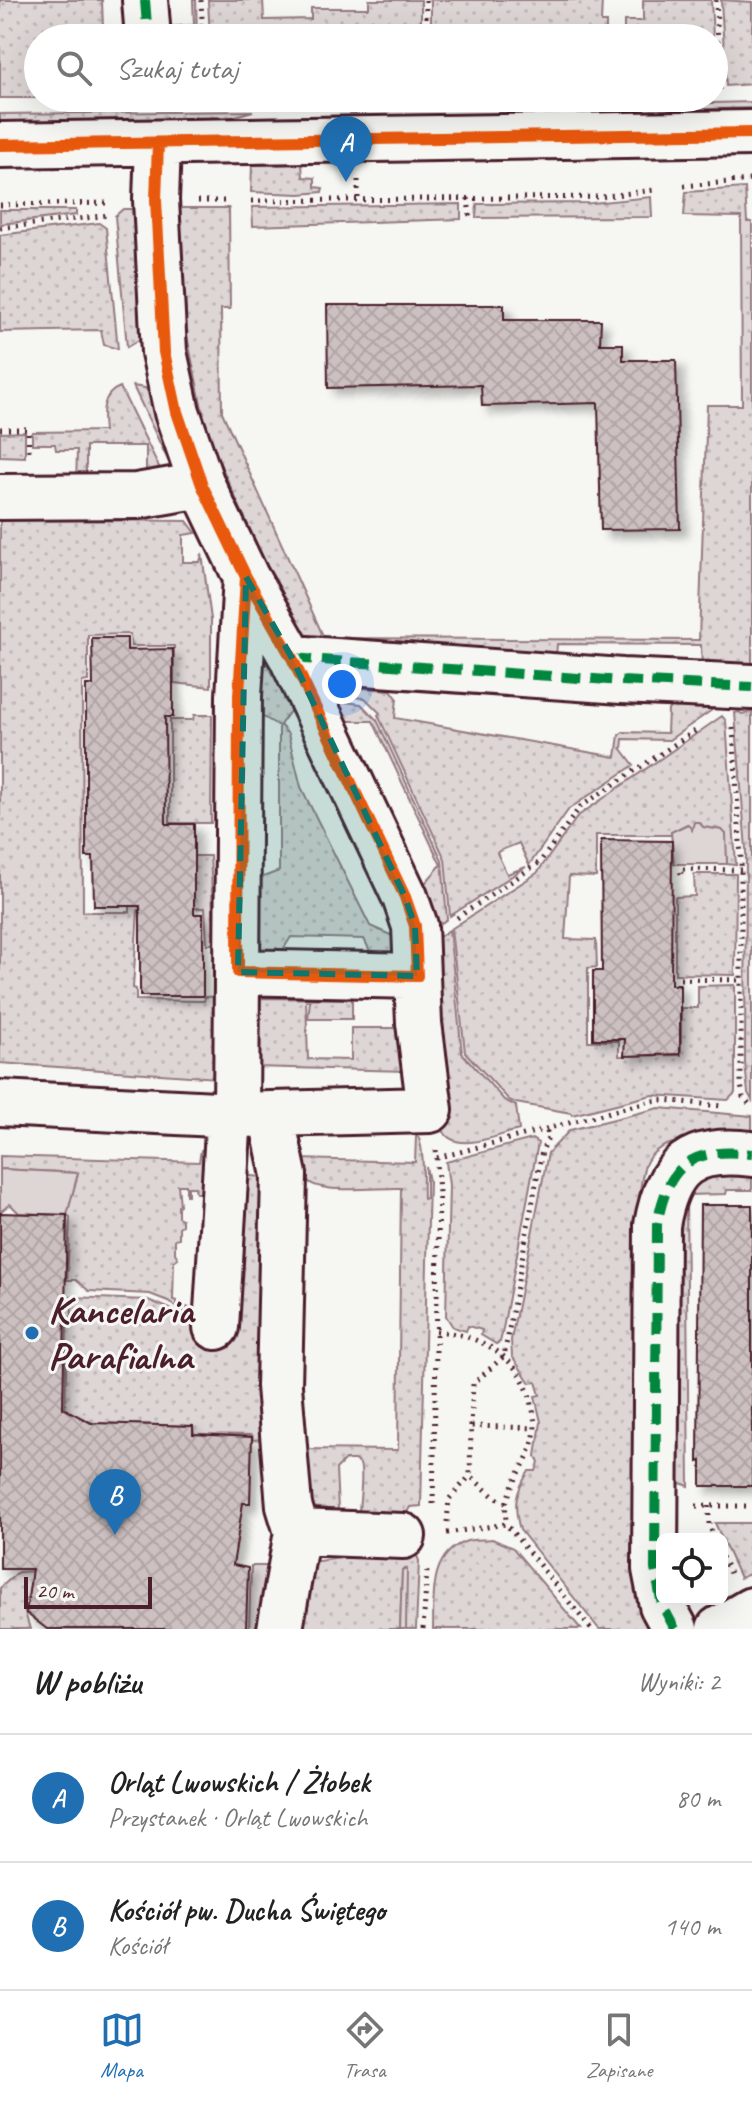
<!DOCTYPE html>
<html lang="pl">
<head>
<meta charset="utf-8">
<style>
  :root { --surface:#fff; --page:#f6f6f6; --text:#222; --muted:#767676; --line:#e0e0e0; --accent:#1f6fb2 }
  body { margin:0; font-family:Caveat,sans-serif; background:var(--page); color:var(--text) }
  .controls { position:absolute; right:24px; bottom:24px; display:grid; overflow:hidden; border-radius:12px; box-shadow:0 8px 32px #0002 }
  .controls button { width:72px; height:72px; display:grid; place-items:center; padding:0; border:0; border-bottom:2px solid var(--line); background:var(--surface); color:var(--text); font:40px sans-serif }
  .scale { position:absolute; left:24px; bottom:20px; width:128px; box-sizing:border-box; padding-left:8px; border:4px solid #4a1f2b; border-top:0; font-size:22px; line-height:28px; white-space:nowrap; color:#4a1f2b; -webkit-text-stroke:6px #f6f6f2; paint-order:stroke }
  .you { position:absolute; left:342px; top:684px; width:28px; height:28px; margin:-20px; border:6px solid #fff; border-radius:50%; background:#1a73e8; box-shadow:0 0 0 12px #1a73e833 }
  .badge { display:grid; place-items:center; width:52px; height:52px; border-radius:50%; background:var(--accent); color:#fff; font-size:26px; font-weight:700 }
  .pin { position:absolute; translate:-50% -66px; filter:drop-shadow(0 2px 4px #0008) }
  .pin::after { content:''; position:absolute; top:42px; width:28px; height:24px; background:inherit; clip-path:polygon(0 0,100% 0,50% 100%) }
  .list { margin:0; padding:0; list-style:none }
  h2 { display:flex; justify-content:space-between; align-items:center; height:104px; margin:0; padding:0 32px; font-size:34px }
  h2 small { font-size:26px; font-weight:400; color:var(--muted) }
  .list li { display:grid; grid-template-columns:52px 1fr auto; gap:24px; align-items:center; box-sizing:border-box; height:128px; padding:0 32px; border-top:2px solid var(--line) }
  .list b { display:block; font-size:30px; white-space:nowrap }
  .list p { margin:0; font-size:26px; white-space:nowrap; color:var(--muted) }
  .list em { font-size:26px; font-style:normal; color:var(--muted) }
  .icon { flex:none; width:44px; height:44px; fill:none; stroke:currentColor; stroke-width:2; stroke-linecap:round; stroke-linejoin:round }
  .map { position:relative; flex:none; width:752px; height:1629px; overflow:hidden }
  .search { position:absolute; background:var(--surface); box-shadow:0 8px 32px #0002; left:24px; right:24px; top:24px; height:88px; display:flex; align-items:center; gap:20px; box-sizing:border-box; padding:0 28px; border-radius:44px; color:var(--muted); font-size:30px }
  .sheet { height:360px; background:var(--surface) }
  nav { display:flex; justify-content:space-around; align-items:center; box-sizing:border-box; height:112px; border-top:2px solid var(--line); background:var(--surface); font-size:22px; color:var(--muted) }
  nav a { display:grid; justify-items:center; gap:4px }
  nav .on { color:var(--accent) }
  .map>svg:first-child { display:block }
  .grass { fill:url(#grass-dots); stroke:#947a80; stroke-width:2 }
  .garden { fill:#ddd6d5; stroke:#947a80; stroke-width:2 }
  .building { fill:url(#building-cross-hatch); stroke:#4a1f2b; stroke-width:2; filter:url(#shadow) }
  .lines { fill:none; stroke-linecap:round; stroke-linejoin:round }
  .minor-casing { stroke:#4a1f2b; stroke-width:50 }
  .path { stroke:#4a1f2b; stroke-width:5; stroke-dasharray:2 6; stroke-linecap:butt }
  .minor { stroke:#f6f6f2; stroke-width:44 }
  .quiet { stroke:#00873e; stroke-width:10; stroke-dasharray:20 10; stroke-linecap:butt }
  .cycleway-casing { stroke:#f6f6f2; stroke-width:17 }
  .cycleway { stroke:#e8590c; stroke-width:12 }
  .marked { fill:#0f766e; fill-opacity:0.2; stroke:#0f766e; stroke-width:6; stroke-dasharray:16 10; stroke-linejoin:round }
  .poi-dot { fill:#1f6fb2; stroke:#f6f6f2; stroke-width:3 }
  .labels { text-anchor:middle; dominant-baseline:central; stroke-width:6; stroke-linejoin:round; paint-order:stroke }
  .poi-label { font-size:40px; font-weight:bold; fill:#4a1f2b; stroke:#f6f6f2; text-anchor:start }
</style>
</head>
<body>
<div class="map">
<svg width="752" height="1629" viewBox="0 0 752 1629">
  <defs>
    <pattern id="grass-dots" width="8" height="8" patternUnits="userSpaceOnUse" patternTransform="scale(2)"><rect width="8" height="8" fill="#ddd6d5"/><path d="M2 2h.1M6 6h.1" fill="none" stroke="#bfb7b7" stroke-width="1.8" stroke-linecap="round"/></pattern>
    <pattern id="building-cross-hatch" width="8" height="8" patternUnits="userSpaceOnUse" patternTransform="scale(2)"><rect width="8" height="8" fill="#ccc1c0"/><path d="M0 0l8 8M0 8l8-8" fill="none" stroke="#b1a5a5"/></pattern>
    <filter id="shadow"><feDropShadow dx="7" dy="7" stdDeviation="4" flood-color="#0004"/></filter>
  </defs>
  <rect width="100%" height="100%" fill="#f6f6f2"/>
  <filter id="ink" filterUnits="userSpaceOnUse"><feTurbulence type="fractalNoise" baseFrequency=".0125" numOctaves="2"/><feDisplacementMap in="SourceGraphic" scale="16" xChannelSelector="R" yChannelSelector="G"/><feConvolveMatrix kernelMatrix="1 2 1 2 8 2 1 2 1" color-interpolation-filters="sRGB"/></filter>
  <g filter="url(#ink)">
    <!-- grass -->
    <path class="grass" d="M0 0H102L103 30 132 29 133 38H38V98H0Z
      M193 0H196L197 38H166L165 27 194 25Z
      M208 0H263L264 20 311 19V8H369V0H421V38H210Z
      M431 0H602L601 22H606V38H431Z
      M643 0H711L713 38H624V21H643Z
      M721 0 752 2V84L726 86Z
      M752 102V108L643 111 633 105Z
      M253 111 221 120 0 122V114Z
      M302 164 303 177 315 178V187L323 188 322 192 300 194 251 192 252 165Z
      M745 188 747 222H752V675L702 667 701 645 557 644 556 656 318 647 301 635 278 591 208 437 187 336 179 208H229L230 309H221L222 412 324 638 699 640 707 405H742L741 217 684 216 686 192Z
      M651 197 652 217 476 218 477 204 592 203Z
      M461 204V219L253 226 252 207Z
      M123 209H134L136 214 145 336 127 347 115 216Z
      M0 210H76V215L0 224Z
      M99 223 106 228 118 349 104 345 101 330 0 332V235Z
      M133 386 145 388 150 394 161 432 175 461 173 471Z
      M120 387 163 475 146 478V446H86V486H76L77 450H56L55 444H32V432L104 431C102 414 101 394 120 387Z
      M25 432V457L0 456V433Z
      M0 519 187 521 196 533 183 535V562H200L202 554 211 619V687L174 683V646H131L130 634 88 635V681L82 682 83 912H130V899L176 856H210L215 944H207L205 908 138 910 133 988 136 989V1000L204 1001 205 997 221 996 218 1078 0 1063Z
      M269 650 298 700 280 725 288 734 301 787 370 926 395 937C395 953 390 958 378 967L364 939 291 937 272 967 256 952 250 882 279 871V726L251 710 252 656Z
      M341 687 391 690 397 698 395 718 616 757 619 735 623 732 667 733 668 710 673 704H709L712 710 669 740 623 739 622 749 634 765 569 809 529 865 519 843 499 851 497 853 507 874 526 867 450 916 445 859 378 715 380 713 365 698 334 696 330 692Z
      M328 700 361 704 377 720 442 860 447 919 426 934 418 891 441 865 373 721H339Z
      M739 712 742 714 752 712V1100L748 1093 745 1063 746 849 735 713Z
      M194 715H212L211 823H170V720H193Z
      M722 716 726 721 736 865 727 864 725 834 722 830 703 827 701 824 692 830 687 824 671 832V835H596V877L569 876 565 939 596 940 597 967 588 968V1041H619V1056L681 1055V1008H698V986L735 985V1093L728 1100 652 1095 572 1115 571 1113 516 1103 509 1100 465 1052 451 929 537 873 578 816Z
      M694 874H736L735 975 675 974V897L695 896Z
      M449 930 462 1053 504 1100 516 1106 519 1130C496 1135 451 1157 441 1126L431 943Z
      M255 998 352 999V1019H308L310 1001 306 1000 308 1059 351 1060V1028H403L407 1071 253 1067Z
      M659 1108 752 1116V1140C723 1140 659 1130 645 1165 642 1174 641 1186 639 1196L636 1555V1589L650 1629H599L520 1530C513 1505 515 1493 529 1471H536L539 1462 536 1456 541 1422 535 1396 540 1395 536 1382 530 1383 512 1356 511 1340 548 1153 570 1130Z
      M416 1136 419 1138C425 1158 422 1178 423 1199L426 1198V1167L429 1181 421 1506 410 1507 403 1520 359 1515C359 1500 364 1476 360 1464L354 1460H345L336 1469 338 1510 302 1506 300 1449 398 1450 401 1188C380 1187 323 1195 308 1181 302 1176 298 1166 297 1159L415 1162Z
      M532 1139 538 1143 502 1334 500 1342 496 1344 481 1335 482 1330 468 1326 466 1331 453 1327 446 1316 449 1185 446 1162Z
      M206 1147 205 1189 201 1193H196L195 1187H188V1195H186V1185H178L180 1205 178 1206V1217L182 1219V1225L179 1227V1238L175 1239V1253L178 1258 174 1261 173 1300 177 1301V1304L192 1309V1318L168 1301 150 1294 89 1291 76 1280H67L70 1217 67 1215 78 1173 0 1169V1156L199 1162 201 1150Z
      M701 1173H752V1190H727L726 1194 686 1195 689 1486 680 1483 674 1471 680 1197Z
      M236 1175 265 1177 271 1438 253 1440 252 1435 194 1434 193 1426 93 1423 76 1416 65 1420 67 1318 72 1317 71 1297 148 1300 170 1309 206 1336Z
      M715 1523H752V1573L740 1578Z
      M492 1539 513 1548 581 1629H433C434 1598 428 1554 467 1541 474 1539 485 1540 492 1539Z
      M402 1550 416 1553 419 1561 416 1629H406L405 1569 402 1571 400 1629H292L304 1563Z
      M38 1571 32 1593 25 1600 23 1606 30 1629H0V1588L18 1572Z"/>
    <!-- garden -->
    <path class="garden" d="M694 822H699L703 827 722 830 726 834 727 864H674L671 832 688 824 692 830Z
      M0 1169 78 1173 67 1215 19 1213 10 1204 0 1212Z
      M251 1566H273L266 1629H249Z
      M407 1569 406 1629H400L402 1571Z"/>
    <!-- building -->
    <path class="building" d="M327 305H504V320H601L600 344H623V360H676L680 529 601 530 598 403 482 406 481 385 328 388Z
      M92 638H127V650L173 649V717H165L166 824H194V914H203V996H140V906H94L93 857H86V685H93Z
      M601 840 672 841 671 985H680V1054L624 1056 625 1039H593V971H602Z
      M700 1205H752V1486H701V1461L698 1462Z
      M0 1213 67 1215 63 1408 91 1423 193 1426V1434L252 1437 250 1503H243L233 1565 248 1568 246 1629H47L26 1613 32 1569H0Z"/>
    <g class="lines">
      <!-- minor casing -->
      <g class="minor-casing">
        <path id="minor" d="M145 0 148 38
          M158 143 156 200 164 352 177 412 202 485 246 577 292 658 405 897 415 926 417 976 238 972
          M0 145 752 133
          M0 497 137 496 202 485
          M292 658 622 681 752 687
          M0 1103 236 1115 239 696 246 577
          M271 1114 430 1110 419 1023 417 976
          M216 1327 228 1131 236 1115 271 1114 284 1175 279 1386 289 1506 297 1532 280 1629
          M297 1532 403 1536
          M675 1629 662 1605 655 1569 657 1225C668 1164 691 1147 752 1154
          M719 1629 752 1610"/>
      </g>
      <!-- path -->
      <path class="path" d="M201 0 203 38
        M426 0V38
        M716 0 720 91
        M358 180V199
        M684 186 751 180
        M468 198 470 218
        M198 201H229
        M251 201 600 197 654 190
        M0 205 109 203
        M0 228 110 215
        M0 429H28L29 452
        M733 728 741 858V1084L743 1097 752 1107
        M681 874 680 869 741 870
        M457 918 540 862 580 807 698 729
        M678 985V979L741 980
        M437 1158 651 1101 664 1100 721 1106
        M436 1331C482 1335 522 1358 532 1405 534 1415 536 1426 534 1436 530 1461 510 1482 506 1505 505 1511 506 1518 506 1524
        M471 1426 473 1384 504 1356 542 1151 549 1136 546 1130
        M506 1503 493 1496 470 1476 471 1426 535 1428
        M433 1504 439 1193 436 1150
        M696 1506H752
        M709 1506V1525L715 1539
        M447 1522 449 1499 470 1476
        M447 1533 506 1524 591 1629
        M722 1557 730 1573
        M423 1629 427 1570"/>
      <!-- minor -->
      <use href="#minor" class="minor"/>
      <!-- quiet -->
      <path class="quiet" d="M145 0 148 38
        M292 658 622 681 752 687
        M675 1629 662 1605 655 1569 657 1225C668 1164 691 1147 752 1154"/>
      <!-- cycleway casing -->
      <g class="cycleway-casing">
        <path id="cycleway" d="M158 143 156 200 164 352 177 412 202 485 246 577 292 658 405 897 415 926 417 976 238 972 239 696 246 577
          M0 145 752 133"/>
      </g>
      <!-- cycleway -->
      <use href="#cycleway" class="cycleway"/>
    </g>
  </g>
  <!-- marked area -->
  <path class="marked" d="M246 577 292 658 405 897 415 926 417 976 238 972Z"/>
  <!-- markers -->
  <circle class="poi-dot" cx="32" cy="1333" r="8"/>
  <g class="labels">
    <!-- poi labels -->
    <g class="poi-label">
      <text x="48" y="1310">Kancelaria<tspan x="48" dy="46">Parafialna</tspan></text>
    </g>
  </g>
</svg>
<div class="controls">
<button><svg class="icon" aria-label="locate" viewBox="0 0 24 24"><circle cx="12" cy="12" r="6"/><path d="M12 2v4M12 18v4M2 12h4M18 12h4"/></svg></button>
</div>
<div class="scale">20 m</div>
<div class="you"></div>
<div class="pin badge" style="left:346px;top:182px">A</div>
<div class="pin badge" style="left:115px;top:1535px">B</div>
<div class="search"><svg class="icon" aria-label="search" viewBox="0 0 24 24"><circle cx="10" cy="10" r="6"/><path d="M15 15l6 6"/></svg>Szukaj tutaj</div>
</div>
<section class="sheet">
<h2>W pobliżu<small>Wyniki: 2</small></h2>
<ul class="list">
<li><span class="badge">A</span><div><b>Orląt Lwowskich / Żłobek</b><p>Przystanek · Orląt Lwowskich</p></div><em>80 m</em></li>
<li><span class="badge">B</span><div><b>Kościół pw. Ducha Świętego</b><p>Kościół</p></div><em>140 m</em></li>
</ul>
</section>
<nav>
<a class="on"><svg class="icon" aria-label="map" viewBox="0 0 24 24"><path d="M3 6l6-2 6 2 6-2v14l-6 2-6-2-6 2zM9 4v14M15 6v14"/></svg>Mapa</a>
<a><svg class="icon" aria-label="directions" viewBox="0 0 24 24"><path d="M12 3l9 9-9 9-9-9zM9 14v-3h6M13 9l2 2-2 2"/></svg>Trasa</a>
<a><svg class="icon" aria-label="saved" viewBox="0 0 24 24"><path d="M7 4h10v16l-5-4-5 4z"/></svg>Zapisane</a>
</nav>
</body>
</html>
